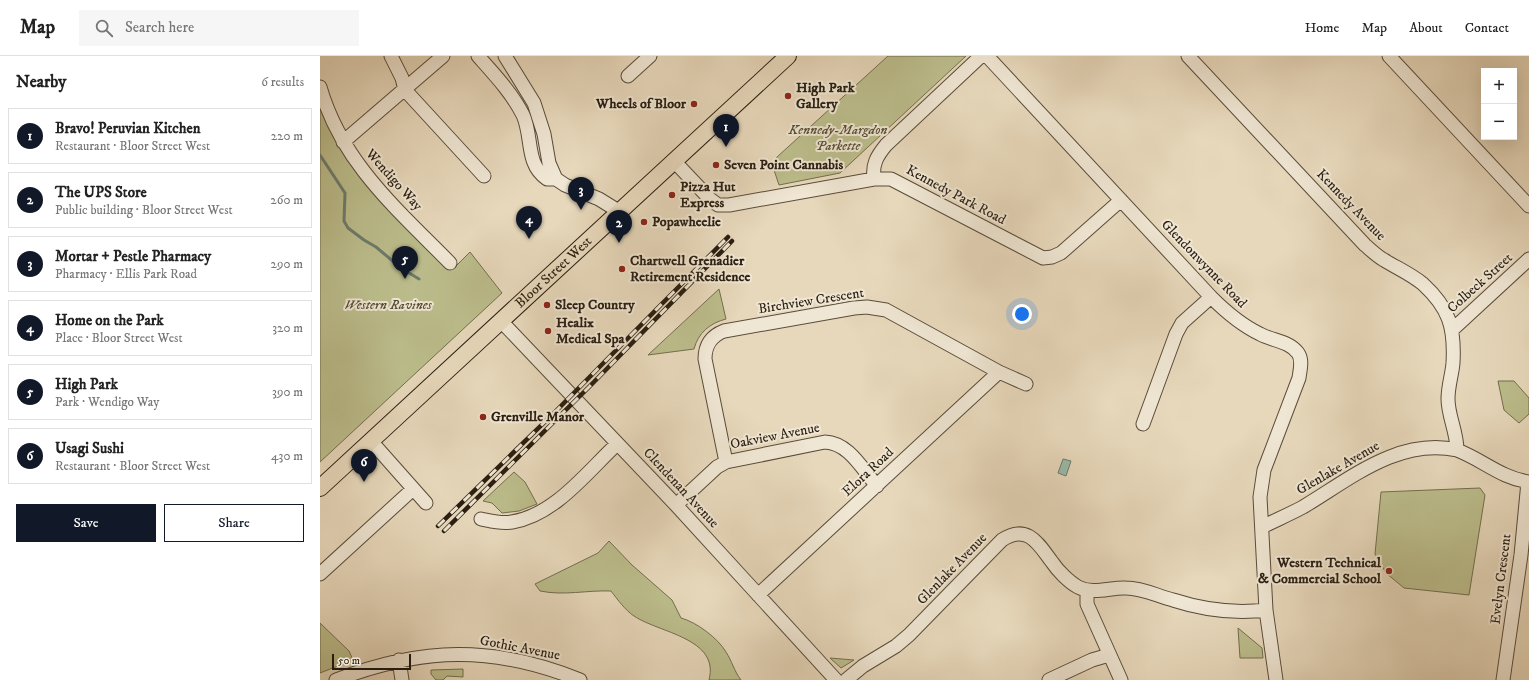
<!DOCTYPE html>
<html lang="en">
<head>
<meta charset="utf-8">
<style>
  :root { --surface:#fff; --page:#f6f6f6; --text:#222; --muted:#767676; --line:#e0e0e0; --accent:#111827 }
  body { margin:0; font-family:"IM FELL DW Pica",serif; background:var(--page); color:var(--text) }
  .controls { position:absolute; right:12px; top:12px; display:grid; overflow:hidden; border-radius:0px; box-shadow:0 4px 16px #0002 }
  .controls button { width:36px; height:36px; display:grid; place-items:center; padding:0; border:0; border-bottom:1px solid var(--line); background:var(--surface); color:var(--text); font:20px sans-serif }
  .scale { position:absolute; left:12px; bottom:10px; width:79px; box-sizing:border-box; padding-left:4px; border:2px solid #2a1e11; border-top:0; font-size:11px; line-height:14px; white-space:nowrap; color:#2a1e11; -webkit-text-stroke:3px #efe6d3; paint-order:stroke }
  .you { position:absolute; left:702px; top:258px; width:14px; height:14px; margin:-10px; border:3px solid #fff; border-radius:50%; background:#1a73e8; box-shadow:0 0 0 6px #1a73e833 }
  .badge { display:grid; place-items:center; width:26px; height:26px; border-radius:50%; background:var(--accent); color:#fff; font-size:13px; font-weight:700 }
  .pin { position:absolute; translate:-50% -33px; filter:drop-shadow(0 1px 2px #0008) }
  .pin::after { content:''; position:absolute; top:21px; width:14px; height:12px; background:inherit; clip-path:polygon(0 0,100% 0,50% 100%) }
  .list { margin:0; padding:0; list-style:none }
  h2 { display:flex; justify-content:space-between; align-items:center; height:52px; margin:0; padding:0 16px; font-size:17px }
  h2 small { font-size:13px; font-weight:400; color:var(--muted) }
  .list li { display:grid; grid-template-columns:26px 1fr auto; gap:12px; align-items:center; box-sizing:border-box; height:56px; margin:0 8px 8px; padding:0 8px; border:1px solid var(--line); border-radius:0px }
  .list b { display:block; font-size:15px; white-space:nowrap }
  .list p { margin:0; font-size:13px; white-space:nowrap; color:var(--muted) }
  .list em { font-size:13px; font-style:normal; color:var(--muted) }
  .actions { display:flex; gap:8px; padding:12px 16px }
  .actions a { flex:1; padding:9px 0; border:1px solid var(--accent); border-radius:0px; text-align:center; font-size:14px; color:var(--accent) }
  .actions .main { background:var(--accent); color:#fff }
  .icon { flex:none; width:22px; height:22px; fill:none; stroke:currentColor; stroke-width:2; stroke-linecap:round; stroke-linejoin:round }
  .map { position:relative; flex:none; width:1209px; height:624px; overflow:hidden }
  header { display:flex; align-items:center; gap:24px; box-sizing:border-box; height:56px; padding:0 20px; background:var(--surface); border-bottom:1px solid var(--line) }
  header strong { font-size:19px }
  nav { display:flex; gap:22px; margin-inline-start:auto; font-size:14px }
  .search { width:280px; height:36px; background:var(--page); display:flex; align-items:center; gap:10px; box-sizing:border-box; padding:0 14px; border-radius:0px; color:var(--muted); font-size:15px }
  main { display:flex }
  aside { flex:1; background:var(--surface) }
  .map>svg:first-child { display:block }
  .green { fill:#bcbd8c; stroke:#736e4e }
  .water { fill:#98bbaa; stroke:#6c7c6d }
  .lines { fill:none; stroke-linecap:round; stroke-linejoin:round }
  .stream { stroke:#6c7c6d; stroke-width:3 }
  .minor-casing { stroke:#594c3c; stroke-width:15 }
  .major-casing { stroke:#2a1e11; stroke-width:18 }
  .minor { stroke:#efe6d3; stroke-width:13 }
  .major { stroke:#e7d8bb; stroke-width:16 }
  .rail-casing { stroke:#2a1e11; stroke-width:4.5 }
  .rail { stroke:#efe6d3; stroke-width:3; stroke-dasharray:9; stroke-linecap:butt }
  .poi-dot { fill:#8f2418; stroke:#efe6d3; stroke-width:1.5 }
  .labels { text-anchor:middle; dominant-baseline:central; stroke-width:4; stroke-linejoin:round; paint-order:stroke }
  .poi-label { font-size:14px; font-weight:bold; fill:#2a1e11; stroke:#efe6d3; text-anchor:start }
  .park-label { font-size:14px; font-style:italic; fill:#564e36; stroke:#efe6d3 }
  .street-label { font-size:14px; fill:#2a1e11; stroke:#efe6d3 }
</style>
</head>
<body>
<header>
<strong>Map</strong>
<div class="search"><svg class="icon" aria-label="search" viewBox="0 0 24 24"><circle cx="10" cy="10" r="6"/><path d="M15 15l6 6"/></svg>Search here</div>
<nav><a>Home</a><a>Map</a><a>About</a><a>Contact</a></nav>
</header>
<main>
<aside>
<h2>Nearby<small>6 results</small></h2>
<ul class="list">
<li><span class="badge">1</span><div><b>Bravo! Peruvian Kitchen</b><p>Restaurant · Bloor Street West</p></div><em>220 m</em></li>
<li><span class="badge">2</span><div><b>The UPS Store</b><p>Public building · Bloor Street West</p></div><em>260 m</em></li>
<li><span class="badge">3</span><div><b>Mortar + Pestle Pharmacy</b><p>Pharmacy · Ellis Park Road</p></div><em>290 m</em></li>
<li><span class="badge">4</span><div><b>Home on the Park</b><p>Place · Bloor Street West</p></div><em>320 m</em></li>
<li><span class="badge">5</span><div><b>High Park</b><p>Park · Wendigo Way</p></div><em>390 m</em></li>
<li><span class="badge">6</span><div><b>Usagi Sushi</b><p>Restaurant · Bloor Street West</p></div><em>430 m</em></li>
</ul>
<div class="actions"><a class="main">Save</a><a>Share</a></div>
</aside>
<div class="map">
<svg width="1209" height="624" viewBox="0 0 1209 624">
  <rect width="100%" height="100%" fill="#e7d8bb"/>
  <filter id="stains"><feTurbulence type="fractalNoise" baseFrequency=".005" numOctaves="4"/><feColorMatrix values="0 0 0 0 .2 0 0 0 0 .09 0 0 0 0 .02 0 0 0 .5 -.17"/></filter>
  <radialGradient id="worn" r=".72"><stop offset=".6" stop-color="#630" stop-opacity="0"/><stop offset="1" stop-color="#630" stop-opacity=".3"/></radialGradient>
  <!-- green -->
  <path class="green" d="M568 0H646L520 117 459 129 452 108 457 101Z
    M0 49 13 80 27 104 129 212 136 210 150 196 182 237 0 406Z
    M399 233 406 263C390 267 378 277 374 293L328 299Z
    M1178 325H1194L1209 342V358L1199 367 1184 354Z
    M194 416 205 426 217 448 199 455 182 457 172 447 163 445Z
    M1160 432 1165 439 1149 539 1084 532 1066 517 1055 498 1061 436Z
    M289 485 312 509 352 544 361 562C376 566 398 582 406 596 412 605 414 615 421 624H389C400 582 339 577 314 560 305 554 298 544 291 535 267 534 244 540 220 535L215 528 278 497Z
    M0 567 29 595 33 604 0 617Z
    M918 572 942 592 943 602H920Z
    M510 602 534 604 521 612Z
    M143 613V621L127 620 123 624H116L111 618V614Z"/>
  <!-- water -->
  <path class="water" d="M743 403 751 405 746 420 738 417Z"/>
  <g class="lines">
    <!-- stream -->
    <path class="stream" d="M0 99 25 137 24 165 28 172 44 184 56 191 81 212 99 223"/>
    <!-- minor casing -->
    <g class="minor-casing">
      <path id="minor" d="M71 0 82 22 85 34 164 120
        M158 0C174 18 192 37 203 59 213 81 205 108 227 123H236
        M185 0 214 47 224 78 229 107 236 123 245 129 279 143 300 156
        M667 0 891 241C906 256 921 269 940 278 953 285 969 285 978 297 983 304 980 314 979 322L944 414 940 441 946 554 956 624
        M868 0 1045 189C1051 194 1057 200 1064 204 1077 212 1091 218 1103 228 1129 252 1135 271 1133 307 1132 319 1128 330 1128 343 1128 360 1137 376 1137 394 1163 404 1181 422 1209 426
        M1069 0 1209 150
        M308 20 330 0
        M0 31C22 107 77 153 130 207
        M23 86 123 0
        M354 105 390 143 398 149H409L554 123H571L723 202 732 201 741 197 801 144
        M554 123C552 108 557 100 566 89L661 0
        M181 265 356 449 516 624
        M1132 274 1209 203
        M823 368 856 278 862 267 891 241
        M51 385 106 447
        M406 406 385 303C385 289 391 280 404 275L534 252 547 251 566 254 679 316 706 328
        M356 449 397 411 406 406 505 386C529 387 542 413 557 430
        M161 463C171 465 181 468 192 466 235 459 267 416 297 388
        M942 471C956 464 970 458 983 451 1030 423 1079 381 1137 394
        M0 518 93 433
        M767 535V548L801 624
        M438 539 679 316
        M79 604 82 624
        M16 624C102 591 173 589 260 624
        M526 624 543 610 576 590 589 579 682 484C708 467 719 489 732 506 738 515 749 526 758 531 773 539 791 531 806 532 823 532 837 540 853 544 884 554 913 558 946 554
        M729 624 772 604 789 599
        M1183 624 1201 499 1208 426"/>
    </g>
    <!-- major casing -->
    <g class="major-casing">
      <g id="major">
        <path id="s1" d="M0 432 468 0"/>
      </g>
    </g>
    <!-- minor -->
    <use href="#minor" class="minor"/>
    <!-- major -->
    <use href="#major" class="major"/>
    <!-- rail casing -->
    <g class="rail-casing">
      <path id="rail" d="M118 470 238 353 408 181
        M124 475 270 330 412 185"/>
    </g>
    <!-- rail -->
    <use href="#rail" class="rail"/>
  </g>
  <!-- markers -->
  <g class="poi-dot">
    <circle cx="468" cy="40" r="4"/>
    <circle cx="374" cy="48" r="4"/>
    <circle cx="396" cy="109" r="4"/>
    <circle cx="352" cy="139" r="4"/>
    <circle cx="324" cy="166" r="4"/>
    <circle cx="302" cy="213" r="4"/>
    <circle cx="227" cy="249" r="4"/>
    <circle cx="228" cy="275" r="4"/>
    <circle cx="163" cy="361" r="4"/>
    <circle cx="1069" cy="515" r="4"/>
  </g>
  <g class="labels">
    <!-- poi labels -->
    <g class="poi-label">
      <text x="476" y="32">High Park<tspan x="476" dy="16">Gallery</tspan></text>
      <text x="366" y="48" text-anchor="end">Wheels of Bloor</text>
      <text x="404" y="109">Seven Point Cannabis</text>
      <text x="360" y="131">Pizza Hut<tspan x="360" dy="16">Express</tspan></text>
      <text x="332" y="166">Popawheelie</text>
      <text x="310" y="205">Chartwell Grenadier<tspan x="310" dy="16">Retirement Residence</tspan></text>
      <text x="235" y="249">Sleep Country</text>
      <text x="236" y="267">Healix<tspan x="236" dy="16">Medical Spa</tspan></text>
      <text x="171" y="361">Grenville Manor</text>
      <text x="1061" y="507" text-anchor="end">Western Technical<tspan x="1061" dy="16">&amp; Commercial School</tspan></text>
    </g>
    <!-- park labels -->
    <g class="park-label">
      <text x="518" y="74">Kennedy-Margdon<tspan x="518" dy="16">Parkette</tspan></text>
      <text x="68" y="249">Western Ravines</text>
    </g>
    <!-- street labels -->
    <g class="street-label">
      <text transform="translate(74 124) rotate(48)">Wendigo Way</text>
      <text transform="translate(636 139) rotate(28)">Kennedy Park Road</text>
      <text transform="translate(1031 149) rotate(46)">Kennedy Avenue</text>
      <text transform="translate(884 208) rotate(46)">Glendonwynne Road</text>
      <text stroke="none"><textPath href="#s1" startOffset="318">Bloor Street West</textPath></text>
      <text transform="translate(1160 227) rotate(-42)">Colbeck Street</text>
      <text transform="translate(491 245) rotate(-9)">Birchview Crescent</text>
      <text transform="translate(455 380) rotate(-11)">Oakview Avenue</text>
      <text transform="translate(1018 412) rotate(-30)">Glenlake Avenue</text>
      <text transform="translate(548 416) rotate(-43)">Elora Road</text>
      <text transform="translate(361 432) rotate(47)">Clendenan Avenue</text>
      <text transform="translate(632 513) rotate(-46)">Glenlake Avenue</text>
      <text transform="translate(1181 523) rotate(-83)">Evelyn Crescent</text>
      <text transform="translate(200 592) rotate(11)">Gothic Avenue</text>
    </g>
  </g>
  <rect width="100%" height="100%" filter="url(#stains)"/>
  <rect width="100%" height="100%" fill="url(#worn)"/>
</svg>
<div class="controls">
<button>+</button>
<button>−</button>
</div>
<div class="scale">50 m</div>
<div class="you"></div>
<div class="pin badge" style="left:406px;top:91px">1</div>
<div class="pin badge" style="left:299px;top:187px">2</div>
<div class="pin badge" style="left:261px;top:154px">3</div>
<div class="pin badge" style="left:209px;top:183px">4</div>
<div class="pin badge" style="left:85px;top:223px">5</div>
<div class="pin badge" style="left:44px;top:426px">6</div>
</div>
</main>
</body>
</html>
